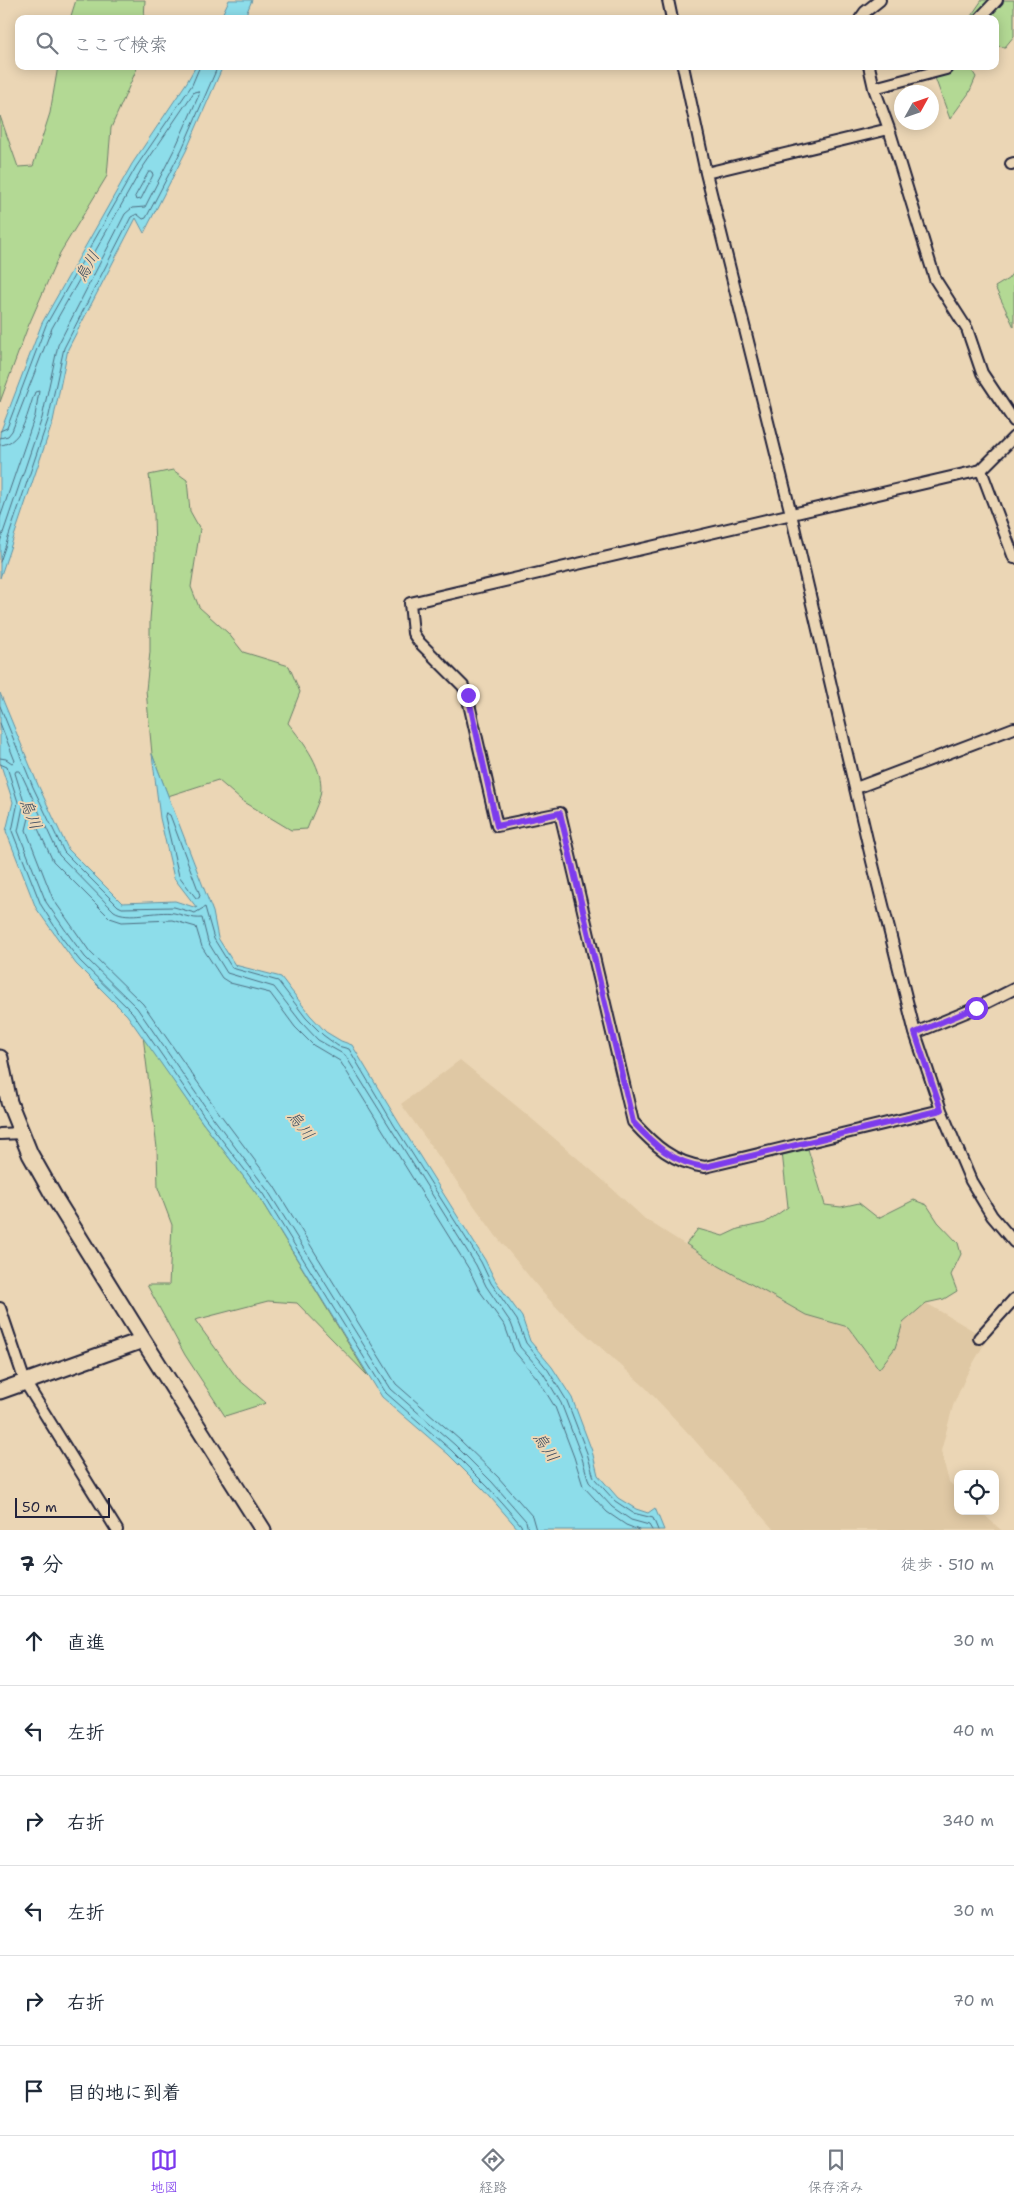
<!DOCTYPE html>
<html lang="ja">
<head>
<meta charset="utf-8">
<style>
  :root { --surface:#fff; --page:#f6f6f7; --text:#1f2937; --muted:#747a83; --line:#e0e1e3; --accent:#7c3aed }
  body { margin:0; font-family:"Shantell Sans","Klee One",sans-serif; background:var(--page); color:var(--text) }
  .controls { position:absolute; right:15px; bottom:15px; display:grid; overflow:hidden; border-radius:10px; box-shadow:0 2px 12px #0003 }
  .controls button { width:45px; height:45px; display:grid; place-items:center; padding:0; border:0; border-bottom:1px solid var(--line); background:var(--surface); color:var(--text); font:25px sans-serif }
  .compass { position:absolute; left:894px; top:85px; width:45px; height:45px; border-radius:50%; background:var(--surface); box-shadow:0 2px 12px #0003; rotate:50deg }
  .scale { position:absolute; left:15px; bottom:12px; width:95px; box-sizing:border-box; padding-left:5px; border:2px solid #22223b; border-top:0; font-size:14px; line-height:18px; white-space:nowrap; color:#22223b; -webkit-text-stroke:4px #ebd6b5; paint-order:stroke }
  .stop { position:absolute; width:15px; height:15px; margin:-11px; border:4px solid #7c3aed; border-radius:50%; background:#fff }
  .stop.end { background:#7c3aed; border-color:#fff; box-shadow:0 1px 5px #0008 }
  .list { margin:0; padding:0; list-style:none }
  h2 { display:flex; justify-content:space-between; align-items:center; height:65px; margin:0; padding:0 20px; font-size:21px }
  h2 small { font-size:16px; font-weight:400; color:var(--muted) }
  .list li { display:grid; grid-template-columns:32px 1fr auto; gap:15px; align-items:center; box-sizing:border-box; height:90px; padding:0 20px; border-top:1px solid var(--line) }
  .list b { display:block; font-size:19px; white-space:nowrap }
  .list em { font-size:16px; font-style:normal; color:var(--muted) }
  .icon { flex:none; width:28px; height:28px; fill:none; stroke:currentColor; stroke-width:2; stroke-linecap:round; stroke-linejoin:round }
  .map { position:relative; flex:none; width:1014px; height:1530px; overflow:hidden }
  .search { position:absolute; background:var(--surface); box-shadow:0 2px 12px #0003; left:15px; right:15px; top:15px; height:55px; display:flex; align-items:center; gap:12px; box-sizing:border-box; padding:0 18px; border-radius:10px; color:var(--muted); font-size:19px }
  .sheet { height:605px; background:var(--surface) }
  nav { display:flex; justify-content:space-around; align-items:center; box-sizing:border-box; height:70px; border-top:1px solid var(--line); background:var(--surface); font-size:14px; color:var(--muted) }
  nav a { display:grid; justify-items:center; gap:2px }
  nav .on { color:var(--accent) }
  .map>svg:first-child { display:block }
  .built { fill:#dfc8a4 }
  .green { fill:#b3d994; stroke:#6a7e68 }
  .water { fill:#8dddea; stroke:#6292a4 }
  .lines { fill:none; stroke-linecap:round; stroke-linejoin:round }
  .shore { stroke:#4d6d81; stroke-width:1 }
  .street-casing { stroke:#22223b; stroke-width:14 }
  .secondary-casing { stroke:#22223b; stroke-width:19 }
  .street { stroke:#ebd6b5; stroke-width:10 }
  .secondary { stroke:#ebd6b5; stroke-width:15 }
  .route { stroke:#7c3aed; stroke-width:6 }
  .labels { text-anchor:middle; dominant-baseline:central; stroke-width:4; stroke-linejoin:round; paint-order:stroke }
  .water-label { font-size:16px; font-style:italic; fill:#37475e; stroke:#ebd6b5 }
</style>
</head>
<body>
<div class="map">
<svg width="1014" height="1530" viewBox="0 0 1014 1530">
  <rect width="100%" height="100%" fill="#ebd6b5"/>
  <filter id="ink" filterUnits="userSpaceOnUse"><feTurbulence type="fractalNoise" baseFrequency=".02" numOctaves="2"/><feDisplacementMap in="SourceGraphic" scale="10" xChannelSelector="R" yChannelSelector="G"/><feConvolveMatrix kernelMatrix="1 2 1 2 8 2 1 2 1" color-interpolation-filters="sRGB"/></filter>
  <g filter="url(#ink)">
    <!-- built -->
    <path class="built" d="M460 1060 525 1113 605 1182 645 1219 719 1266 806 1315 848 1327 879 1369 895 1348 903 1323 926 1303 974 1331 986 1341 967 1374 953 1406 941 1451 949 1482 958 1490V1511H980L1001 1530H774L690 1435 645 1387 561 1312 542 1292 496 1236 401 1104Z"/>
    <!-- green -->
    <path class="green" d="M76 0H145L144 19H70Z
      M982 0H1014V36L1005 47 995 46V19H969Z
      M58 66H138L111 128 107 176 60 253 27 329 0 402V116L18 167 33 166 50 113Z
      M937 66H969L976 77 969 93 950 119 934 75Z
      M1014 271V327L995 287 1008 279Z
      M173 470 187 480 190 511 200 529 191 587 199 607 228 633 243 652 289 666 300 692 288 723C303 742 326 770 320 796 317 807 311 818 307 829L291 830 241 800 218 780 168 796 152 754 146 690 150 652V620L155 555 154 514 149 475Z
      M143 1036 202 1122 259 1197 368 1376 297 1303 268 1301 195 1320 237 1378 266 1403 225 1416 185 1355 147 1285H169L172 1225 158 1188 157 1148Z
      M808 1149 825 1205 841 1207 859 1203 878 1218 914 1200 927 1205 938 1222 958 1243 961 1254 951 1275 957 1291 944 1299 926 1303 903 1323 895 1348 879 1369 848 1327 806 1315 719 1266 686 1244 698 1229 723 1236 738 1229 765 1223 788 1207 782 1152Z"/>
    <!-- water -->
    <path class="water" d="M229 0H252L244 19H220Z
      M196 66H223L186 151 144 233 136 218 68 349 53 421 0 578V433L42 323 132 164 187 82Z
      M0 693 38 785 68 849 122 903 175 901 197 908 174 878 160 818 152 754 213 912 218 938 235 965 281 977 310 1015 326 1032 341 1041 352 1045 399 1123 485 1260 495 1280 522 1317 530 1341 552 1367 572 1398 592 1451 598 1475 618 1498 636 1509 648 1513 655 1508 664 1530H519L484 1490 448 1454 382 1397 259 1197 202 1122 127 1015 76 964 36 908 6 831 13 802 0 762Z"/>
    <g class="lines">
      <!-- shore -->
      <path class="shore" d="M149 172H152L153 175 141 199 136 200 135 197Z
        M0 431 7 428 46 325 136 167 192 85 200 66
        M0 438 8 436 12 431 52 328 141 170 194 92 198 91 199 95 176 146 145 207 132 208 125 214 58 345 42 418 0 542
        M0 445C23 444 28 410 35 392L39 391 35 416 0 518
        M0 562 48 420 64 348 131 217 137 214 143 219 146 218 182 149 218 66
        M0 706 33 787 64 852 118 906 122 908 174 907 195 913 205 907 214 939 232 968 278 981 306 1018 323 1035 338 1046 349 1049 394 1125 481 1262 491 1283 517 1320 526 1343 548 1370 567 1401 587 1453 594 1478 615 1501 633 1513 653 1518 658 1530
        M0 723 15 761 12 763 6 759 0 758
        M0 764 7 767 18 802 12 831 41 905 62 938 80 961 132 1012 206 1119 263 1194 386 1393 451 1450 488 1487 521 1525 522 1530
        M166 813 170 815 200 895 199 898H196L179 876 165 817Z
        M528 1530 526 1521 492 1482 455 1445 391 1389 268 1191 211 1115 137 1008 85 957 68 934 46 902 18 831 24 802 15 773 16 771H20L59 855 114 911C128 920 157 910 174 913 184 915 192 919 202 918L208 942 227 973 274 987 301 1022 318 1040 345 1055 476 1265 486 1286 511 1323 520 1347 543 1373 561 1403 581 1455 589 1482 612 1507 631 1520 649 1525 652 1530
        M536 1530 532 1516 498 1477 460 1440 396 1384 274 1186 217 1110 143 1004 90 952 53 899 26 830 29 818H33L53 861 110 918 122 922 172 920 196 927 202 947 222 978 230 983 270 993 295 1027 313 1045 340 1061 469 1269 479 1290 505 1326 514 1351 537 1378 555 1407 574 1457 583 1486 607 1512 626 1525 639 1530"/>
      <!-- street casing -->
      <g class="street-casing">
        <path id="street" d="M668 0 672 19
          M860 19 865 12 880 0
          M979 19 997 0
          M683 66 706 173 791 514 872 861 915 1033 941 1110 971 1181 992 1216 1014 1242
          M869 66 874 88 889 129 935 279 967 329 982 373 1014 421
          M874 88 946 69 948 66
          M1011 164 1014 163
          M706 173 889 129
          M981 470 1014 558
          M856 788 1014 728
          M915 1033 976 1008 1014 989
          M941 1110 705 1167C673 1163 654 1145 633 1122L560 813 497 826 467 695 463 686 419 642 413 633 410 603 981 470 1014 437
          M0 1134 22 1133
          M0 1308 25 1382 117 1530
          M979 1338 1014 1299"/>
      </g>
      <!-- secondary casing -->
      <g class="secondary-casing">
        <path id="secondary" d="M0 1058 9 1102 30 1154 56 1200 143 1340 263 1530
          M0 1391 143 1340"/>
      </g>
      <!-- street -->
      <use href="#street" class="street"/>
      <!-- secondary -->
      <use href="#secondary" class="secondary"/>
    </g>
  </g>
  <g class="lines" filter="url(#ink)">
    <!-- route -->
    <path class="route" d="M468 695 497 826 560 813 633 1122C654 1145 673 1163 705 1167L941 1110 915 1033 976 1008"/>
  </g>
  <g class="labels">
    <!-- water labels -->
    <g class="water-label">
      <text transform="translate(87 266) rotate(-60)">烏川</text>
      <text transform="translate(31 814) rotate(68)">烏川</text>
      <text transform="translate(301 1125) rotate(52)">烏川</text>
      <text transform="translate(546 1447) rotate(57)">烏川</text>
    </g>
  </g>
</svg>
<div class="controls">
<button><svg class="icon" aria-label="locate" viewBox="0 0 24 24"><circle cx="12" cy="12" r="6"/><path d="M12 2v4M12 18v4M2 12h4M18 12h4"/></svg></button>
</div>
<svg class="compass" viewBox="-18 -18 36 36"><path d="M0-13l5 13h-10z" fill="#e53935"/><path d="M0 13l5-13h-10z" fill="#747a83"/></svg>
<div class="scale">50 m</div>
<div class="stop" style="left:976px;top:1008px"></div>
<div class="stop end" style="left:468px;top:695px"></div>
<div class="search"><svg class="icon" aria-label="search" viewBox="0 0 24 24"><circle cx="10" cy="10" r="6"/><path d="M15 15l6 6"/></svg>ここで検索</div>
</div>
<section class="sheet">
<h2>7 分<small>徒歩 · 510 m</small></h2>
<ul class="list">
<li><svg class="icon" aria-label="ahead" viewBox="0 0 24 24"><path d="M12 20V5M6 11l6-6 6 6"/></svg><div><b>直進</b></div><em>30 m</em></li>
<li><svg class="icon" aria-label="left" viewBox="0 0 24 24"><path d="M17 20v-9H6M10 6l-5 5 5 5"/></svg><div><b>左折</b></div><em>40 m</em></li>
<li><svg class="icon" aria-label="right" viewBox="0 0 24 24"><path d="M7 20v-9h11M14 6l5 5-5 5"/></svg><div><b>右折</b></div><em>340 m</em></li>
<li><svg class="icon" aria-label="left" viewBox="0 0 24 24"><path d="M17 20v-9H6M10 6l-5 5 5 5"/></svg><div><b>左折</b></div><em>30 m</em></li>
<li><svg class="icon" aria-label="right" viewBox="0 0 24 24"><path d="M7 20v-9h11M14 6l5 5-5 5"/></svg><div><b>右折</b></div><em>70 m</em></li>
<li><svg class="icon" aria-label="arrive" viewBox="0 0 24 24"><path d="M6 21V4h12l-3 4 3 4H6"/></svg><div><b>目的地に到着</b></div></li>
</ul>
</section>
<nav>
<a class="on"><svg class="icon" aria-label="map" viewBox="0 0 24 24"><path d="M3 6l6-2 6 2 6-2v14l-6 2-6-2-6 2zM9 4v14M15 6v14"/></svg>地図</a>
<a><svg class="icon" aria-label="directions" viewBox="0 0 24 24"><path d="M12 3l9 9-9 9-9-9zM9 14v-3h6M13 9l2 2-2 2"/></svg>経路</a>
<a><svg class="icon" aria-label="saved" viewBox="0 0 24 24"><path d="M7 4h10v16l-5-4-5 4z"/></svg>保存済み</a>
</nav>
</body>
</html>
